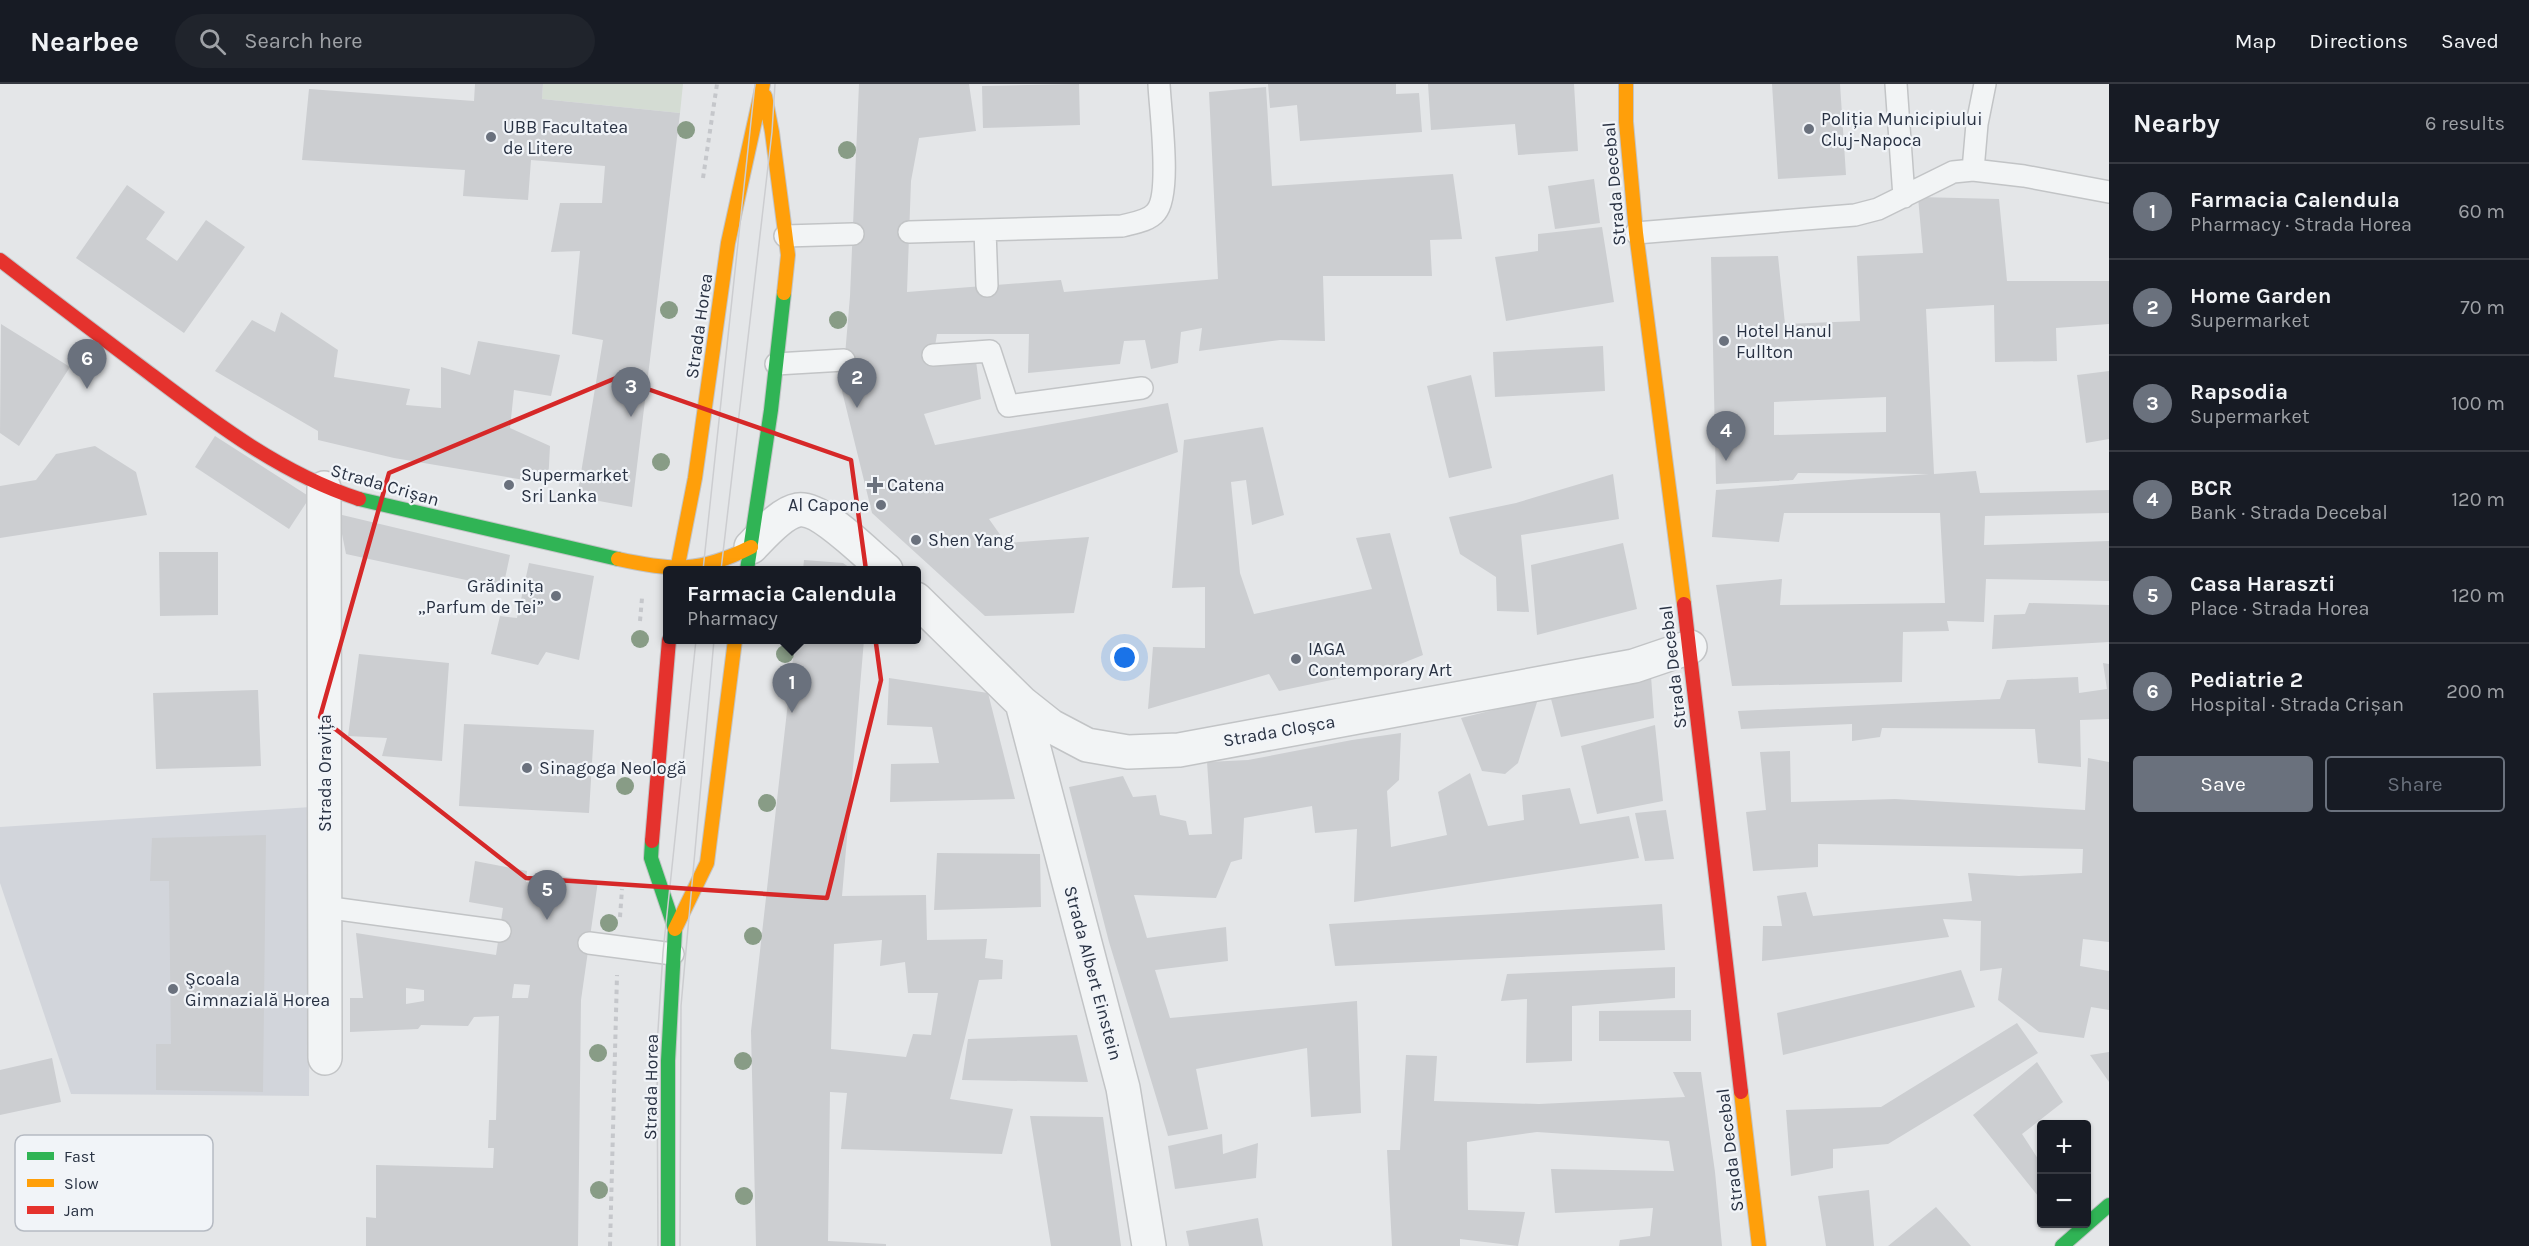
<!DOCTYPE html>
<html lang="en">
<head>
<meta charset="utf-8">
<style>
  :root { --surface:#171b24; --page:#20242c; --text:#f1f3f6; --muted:#9ea1a6; --line:#363941; --accent:#6a717d }
  body { margin:0; font-family:Karla,sans-serif; background:var(--page); color:var(--text) }
  .controls { position:absolute; right:18px; bottom:18px; display:grid; overflow:hidden; border-radius:6px; box-shadow:0 2px 4px #0004 }
  .controls button { width:54px; height:54px; display:grid; place-items:center; padding:0; border:0; border-bottom:2px solid var(--line); background:var(--surface); color:var(--text); font:30px sans-serif }
  .you { position:absolute; left:1125px; top:574px; width:21px; height:21px; margin:-15px; border:4px solid #fff; border-radius:50%; background:#1a73e8; box-shadow:0 0 0 9px #1a73e833 }
  .badge { display:grid; place-items:center; width:39px; height:39px; border-radius:50%; background:var(--accent); color:#fff; font-size:20px; font-weight:700 }
  .pin { position:absolute; translate:-50% -50px; filter:drop-shadow(0 2px 3px #0008) }
  .pin::after { content:''; position:absolute; top:32px; width:21px; height:18px; background:inherit; clip-path:polygon(0 0,100% 0,50% 100%) }
  .popup { position:absolute; left:663px; top:482px; width:258px; height:78px; box-sizing:border-box; display:grid; place-content:center; border-radius:6px; background:var(--surface); filter:drop-shadow(0 2px 4px #0005); font-size:20px; white-space:nowrap; color:var(--muted) }
  .popup b { font-size:22px; color:var(--text) }
  .popup::after { content:''; position:absolute; left:50%; top:100%; margin-left:-12px; border:12px solid transparent; border-top-color:var(--surface) }
  .list { margin:0; padding:0; list-style:none }
  h2 { display:flex; justify-content:space-between; align-items:center; height:78px; margin:0; padding:0 24px; font-size:26px }
  h2 small { font-size:20px; font-weight:400; color:var(--muted) }
  .list li { display:grid; grid-template-columns:39px 1fr auto; gap:18px; align-items:center; box-sizing:border-box; height:96px; padding:0 24px; border-top:2px solid var(--line) }
  .list b { display:block; font-size:22px; white-space:nowrap }
  .list p { margin:0; font-size:20px; white-space:nowrap; color:var(--muted) }
  .list em { font-size:20px; font-style:normal; color:var(--muted) }
  .actions { display:flex; gap:12px; padding:18px 24px }
  .actions a { flex:1; padding:14px 0; border:2px solid var(--accent); border-radius:6px; text-align:center; font-size:21px; color:var(--accent) }
  .actions .main { background:var(--accent); color:#fff }
  .icon { flex:none; width:33px; height:33px; fill:none; stroke:currentColor; stroke-width:2; stroke-linecap:round; stroke-linejoin:round }
  .map { position:relative; flex:none; width:2109px; height:1162px; overflow:hidden }
  header { display:flex; align-items:center; gap:36px; box-sizing:border-box; height:84px; padding:0 30px; background:var(--surface); border-bottom:2px solid var(--line) }
  header strong { font-size:28px }
  nav { display:flex; gap:33px; margin-inline-start:auto; font-size:21px }
  .search { width:420px; height:54px; background:var(--page); display:flex; align-items:center; gap:15px; box-sizing:border-box; padding:0 21px; border-radius:33px; color:var(--muted); font-size:22px }
  main { display:flex }
  aside { flex:1; background:var(--surface) }
  .map>svg:first-child { display:block }
  .built { fill:#d2d5db }
  .green { fill:#d4dcd3 }
  .building { fill:#ccced1; fill-rule:evenodd }
  .lines { fill:none; stroke-linecap:round; stroke-linejoin:round }
  .lane-casing { stroke:#c2c4c6; stroke-width:24 }
  .street-casing { stroke:#c2c4c6; stroke-width:36 }
  .fast-casing { stroke:#c2c4c6; stroke-width:16 }
  .slow-casing { stroke:#c2c4c6; stroke-width:16 }
  .jam-casing { stroke:#c2c4c6; stroke-width:16 }
  .path { stroke:#c5c7cb; stroke-width:4; stroke-dasharray:4.5 4.5; stroke-linecap:butt }
  .lane { stroke:#f2f4f5; stroke-width:21 }
  .street { stroke:#f2f4f5; stroke-width:33 }
  .fast { stroke:#30b455; stroke-width:14 }
  .slow { stroke:#ff9f0a; stroke-width:14 }
  .jam { stroke:#e5322d; stroke-width:14 }
  .tram { stroke:#cccdd0; stroke-width:1.5 }
  .tree { fill:#889c86 }
  .marked { fill:none; stroke:#d62828; stroke-width:4.5; stroke-linejoin:round }
  .poi-dot { fill:#6a717d; stroke:#f1f4f8; stroke-width:2 }
  .labels { text-anchor:middle; dominant-baseline:central; stroke-width:4.5; stroke-linejoin:round; paint-order:stroke }
  .poi-label { font-size:18px; fill:#293243; stroke:#f1f4f8; text-anchor:start }
  .street-label { font-size:18px; fill:#293243; stroke:#f1f4f8 }
  .key { fill:#f1f4f8; stroke:#b5bac2; stroke-width:1.5 }
  .key-label { font-size:16px; fill:#293243 }
</style>
</head>
<body>
<header>
<strong>Nearbee</strong>
<div class="search"><svg class="icon" aria-label="search" viewBox="0 0 24 24"><circle cx="10" cy="10" r="6"/><path d="M15 15l6 6"/></svg>Search here</div>
<nav><a>Map</a><a>Directions</a><a>Saved</a></nav>
</header>
<main>
<div class="map">
<svg width="2109" height="1162" viewBox="0 0 2109 1162">
  <rect width="100%" height="100%" fill="#e4e6e8"/>
  <!-- built -->
  <path class="built" d="M311 723 309 1012 71 1010 0 799V743Z"/>
  <!-- green -->
  <path class="green" d="M543 0H683L680 29 542 15Z"/>
  <!-- building -->
  <path class="building" d="M475 0H543L542 15 680 29 632 423 577 413 603 256 572 250 580 167 551 168 560 119H602L605 82 531 76 528 116 463 112 465 86 302 76 309 5 474 17Z
    M859 0H969L976 47 919 54 911 97 907 208 1061 196 1064 208 1218 195 1209 8 1266 3 1272 102 1453 90 1462 155 1430 156 1432 192H1323L1325 257 1280 256 1199 267 1202 244 1181 248 1178 279 1151 285 1145 256 1124 257 1120 280 1028 289 1029 250H937L932 280 976 277 981 315 924 330 935 361 1168 319 1178 368 989 435 1006 459 1089 453 1074 529 985 532 872 429 842 307 850 212Z
    M1079 0 1080 41 983 44 982 2Z
    M1268 0H1396V10L1419 9 1422 48 1300 57 1297 21 1270 24Z
    M1428 0H1574L1578 67 1518 71 1515 40 1431 46Z
    M1772 0H1840L1846 91 1778 95Z
    M1594 95 1600 139 1555 145 1548 102Z
    M127 101 165 128 146 155 177 177 206 136 245 163 184 249 76 174Z
    M1918 113 1999 115 2007 197H2109V240L2056 244 2057 277 1995 278 1994 221 1926 225 1934 390 1976 387 1980 409 2109 406V429L1985 432 1984 461 2109 457V497L1986 495 1984 538 1947 537 1949 547 1903 548 1902 598 1732 602 1716 501 1782 495 1780 521 1945 519 1940 429H1784L1779 458 1712 453 1716 406 1929 390 1798 389 1793 396 1716 400 1711 173 1778 172 1785 240 1860 237 1857 172 1923 169ZM1886 313V348L1774 351V318Z
    M1602 143 1614 218 1506 237 1495 173 1538 167V150Z
    M281 228 338 266 334 293 410 305 406 321 441 324V283L470 291 478 257 560 271 551 312 514 306 510 344 550 362 548 400 394 374 318 356V347L215 287 252 236 275 248Z
    M1 240 70 283 19 362 0 349Z
    M1603 262 1605 307 1495 313 1493 268Z
    M2109 287V355L2086 359 2077 291Z
    M1471 291 1492 384 1449 394 1427 302Z
    M1263 343 1284 431 1252 441 1246 396 1231 398 1240 489 1254 530 1372 505 1356 454 1390 449 1423 571 1393 583 1279 607 1269 590 1148 625 1153 563 1205 564V503L1172 504 1184 356Z
    M215 352 310 413 289 445 195 383Z
    M95 362 136 388 147 431 0 454V402L36 396 56 370Z
    M1613 390 1619 435 1521 451 1529 528 1497 527 1496 493 1460 470 1449 433 1516 419Z
    M338 430 510 471 503 504 346 470Z
    M1623 459 1637 525 1537 551 1531 481Z
    M159 468H218V531L160 532Z
    M804 476 843 479 853 486H803Z
    M529 479 594 492 579 576 546 568 538 581 491 570 500 532 517 534Z
    M2029 519 2109 521V558L1992 565 1994 531 2025 530Z
    M795 556H864L842 812 926 811 927 856 987 855 985 874 1003 876 1002 895 979 896 950 1015 1013 1025 1002 1070 841 1065 847 1009 830 1008 828 1157 886 1160V1162H756L751 947ZM882 856 880 882 905 878 908 909H938L931 951 913 950 906 973 831 965 834 860Z
    M359 570 449 579 442 677 382 672 387 654 348 652Z
    M2103 579 2109 580V635L2080 636 2081 683 2038 679 2035 645 1882 644 1880 653 1852 657V640L1741 645 1738 627 2000 615 2007 596 2078 593 2079 609 2107 605Z
    M1651 592 1654 634 1561 653 1550 611Z
    M889 594 988 609 1015 715 890 718 891 680 939 679 932 643 887 641Z
    M258 606 261 682 156 685 153 609Z
    M1538 615 1518 679 1505 690 1482 687 1461 634Z
    M464 640 594 646 589 729 459 722Z
    M1655 641 1663 717 1597 730 1581 662Z
    M1401 649 1399 696 1387 707 1391 763 1447 751 1438 708 1470 689 1488 742 1524 736 1522 711 1570 704 1580 740 1629 732 1639 774 1354 818 1357 745 1315 749 1312 722 1244 734 1242 775 1231 778 1216 814 1134 811 1147 854 1226 843 1228 877 1155 886 1170 934 1357 917 1361 1029 1311 1033 1307 964 1196 985 1208 1045 1168 1052 1109 858 1069 703 1123 692 1133 713 1156 711 1160 731 1186 737 1189 751 1212 750 1207 678 1248 676 1352 656Z
    M1790 667 1791 718 1895 715 2085 726 2088 674 2109 678V858L2083 855 2080 882 2109 887V926L2091 923 2084 954 2039 948 1998 916 2002 884 1980 887 1981 837 1943 835 1949 853 1762 877 1763 842H1782L1777 812 1806 808 1813 832 1972 817 1968 789 2019 792 2082 789 2083 765 1818 760V783L1753 787 1746 728 1766 726 1760 668Z
    M1666 726 1674 775 1645 777 1635 729Z
    M266 751 263 1008 156 1006V960H171L169 797H150L152 754Z
    M937 769 1040 770 1041 823 934 826Z
    M475 777 527 787 526 798 542 800 543 790 598 797 581 916 578 1162H366V1133L376 1134V1081L493 1084 494 1064H488L489 1036H496L499 932 474 933 468 942 421 941 418 945 350 948V914H363L356 849 496 871 503 824 469 818ZM514 900 530 901 528 914H512ZM406 904 424 906V917L406 920Z
    M1662 820 1665 866 1335 882 1329 840Z
    M1675 883V914L1572 922V977L1526 979 1527 915 1501 917 1507 890Z
    M1961 886 1975 923 1783 971 1777 929Z
    M1691 926V957H1599V927Z
    M2017 939 2038 969 1888 1060 1833 1065V1084L1791 1092 1786 1026 1881 1023Z
    M1077 951 1088 998 962 996 968 955Z
    M2109 968V998L2090 971Z
    M1406 971 1437 972 1434 1017 1539 1020 1685 1013 1673 988H1701L1715 1088 1722 1162H1619L1620 1156 1650 1152 1653 1124 1555 1129 1551 1085 1674 1087 1669 1057 1537 1048 1467 1058 1468 1126 1525 1128 1518 1162 1460 1155V1162H1392L1387 1066H1400Z
    M52 974 61 1018 0 1031V986Z
    M2037 978 2063 1018 2022 1050 2042 1081V1117L1973 1031Z
    M1030 1032 1103 1033 1121 1162H1051Z
    M1222 1050 1223 1070 1258 1059 1256 1094 1175 1105 1168 1062Z
    M1869 1106 1874 1162H1826L1818 1112Z
    M1936 1123 1971 1162H1888Z
    M1258 1134 1263 1162H1189L1186 1147Z"/>
  <g class="lines">
    <!-- lane casing -->
    <g class="lane-casing">
      <path id="lane" d="M1896 0 1904 113
        M1973 86 1977 40 1985 0
        M985 146 987 202
        M909 148 1122 142C1133 139 1149 137 1156 128 1172 110 1160 26 1159 0
        M1636 149 1855 131 1878 125 1953 88 1973 86 2024 92 2109 108
        M785 152 853 150
        M933 271 990 267 1008 322 1142 304
        M776 280 844 276
        M324 823 500 847
        M589 859 673 870"/>
    </g>
    <!-- street casing -->
    <g class="street-casing">
      <path id="street" d="M324 404 325 974
        M751 463C763 451 781 429 798 426 821 422 868 472 886 486
        M916 515 1022 619 1051 642 1087 661 1128 668 1179 666 1634 582 1690 563
        M1022 619 1123 1004 1149 1162"/>
    </g>
    <!-- fast casing -->
    <g class="fast-casing">
      <path id="fast" d="M359 415 618 475
        M747 486 771 326 784 209
        M652 757 651 774 675 845 668 977V1162
        M2062 1162 2109 1121"/>
    </g>
    <!-- slow casing -->
    <g class="slow-casing">
      <path id="slow" d="M1626 0V38L1636 149 1684 520
        M765 12 772 48 788 171 784 209
        M618 475C673 487 700 489 751 463
        M677 486 695 394 728 159 763 0
        M675 845 707 779 735 556
        M1741 1008 1759 1162"/>
    </g>
    <!-- jam casing -->
    <g class="jam-casing">
      <path id="jam" d="M0 176C48 213 97 250 145 286 211 336 279 389 359 415
        M1684 520 1741 1008
        M652 757 669 556"/>
    </g>
    <!-- path -->
    <path class="path" d="M703 94 717 0
      M640 537 642 514
      M620 833 622 805
      M610 1162 617 891"/>
    <!-- lane -->
    <use href="#lane" class="lane"/>
    <!-- street -->
    <use href="#street" class="street"/>
    <!-- fast -->
    <use href="#fast" class="fast"/>
    <!-- slow -->
    <use href="#slow" class="slow"/>
    <!-- jam -->
    <use href="#jam" class="jam"/>
    <!-- tram -->
    <path class="tram" d="M703 486 755 0
      M721 486 772 48 775 0
      M658 1162 657 962 663 868 696 556
      M680 1162 681 922 714 556"/>
  </g>
  <!-- trees -->
  <g class="tree">
    <circle cx="686" cy="46" r="9"/>
    <circle cx="847" cy="66" r="9"/>
    <circle cx="669" cy="226" r="9"/>
    <circle cx="838" cy="236" r="9"/>
    <circle cx="661" cy="378" r="9"/>
    <circle cx="640" cy="555" r="9"/>
    <circle cx="785" cy="570" r="9"/>
    <circle cx="625" cy="702" r="9"/>
    <circle cx="767" cy="719" r="9"/>
    <circle cx="609" cy="839" r="9"/>
    <circle cx="753" cy="852" r="9"/>
    <circle cx="598" cy="969" r="9"/>
    <circle cx="743" cy="977" r="9"/>
    <circle cx="599" cy="1106" r="9"/>
    <circle cx="744" cy="1112" r="9"/>
  </g>
  <!-- marked area -->
  <path class="marked" d="M616 294 851 376 881 596 827 814 526 794 320 633 389 389Z"/>
  <!-- markers -->
  <g class="poi-dot">
    <circle cx="1809" cy="45" r="6"/>
    <circle cx="491" cy="53" r="6"/>
    <circle cx="1724" cy="257" r="6"/>
    <circle cx="509" cy="401" r="6"/>
    <path d="M872 392h6v6h6v6h-6v6h-6v-6h-6v-6h6z"/>
    <circle cx="881" cy="421" r="6"/>
    <circle cx="916" cy="456" r="6"/>
    <circle cx="556" cy="512" r="6"/>
    <circle cx="1296" cy="575" r="6"/>
    <circle cx="527" cy="684" r="6"/>
    <circle cx="173" cy="905" r="6"/>
  </g>
  <g class="labels">
    <!-- poi labels -->
    <g class="poi-label">
      <text x="1821" y="35">Poliția Municipiului<tspan x="1821" dy="21">Cluj-Napoca</tspan></text>
      <text x="503" y="43">UBB Facultatea<tspan x="503" dy="21">de Litere</tspan></text>
      <text x="1736" y="247">Hotel Hanul<tspan x="1736" dy="21">Fullton</tspan></text>
      <text x="521" y="391">Supermarket<tspan x="521" dy="21">Sri Lanka</tspan></text>
      <text x="887" y="401">Catena</text>
      <text x="869" y="421" text-anchor="end">Al Capone</text>
      <text x="928" y="456">Shen Yang</text>
      <text x="544" y="502" text-anchor="end">Grădinița<tspan x="544" dy="21">„Parfum de Tei”</tspan></text>
      <text x="1308" y="565">IAGA<tspan x="1308" dy="21">Contemporary Art</tspan></text>
      <text x="539" y="684">Sinagoga Neologă</text>
      <text x="185" y="895">Şcoala<tspan x="185" dy="21">Gimnazială Horea</tspan></text>
    </g>
    <!-- street labels -->
    <g class="street-label">
      <text transform="translate(1614 100) rotate(-95)">Strada Decebal</text>
      <text transform="translate(699 242) rotate(-82)">Strada Horea</text>
      <text transform="translate(385 401) rotate(16)">Strada Crișan</text>
      <text transform="translate(1673 583) rotate(-97)">Strada Decebal</text>
      <text transform="translate(1279 647) rotate(-10)">Strada Cloșca</text>
      <text transform="translate(325 689) rotate(-90)">Strada Oravița</text>
      <text transform="translate(1093 889) rotate(75)">Strada Albert Einstein</text>
      <text transform="translate(651 1003) rotate(-89)">Strada Horea</text>
      <text transform="translate(1730 1066) rotate(-97)">Strada Decebal</text>
    </g>
  </g>
  <!-- legend -->
  <rect x="15" y="1051" width="198" height="96" rx="9" class="key"/>
  <rect x="27" y="1068" width="27" height="8" fill="#30b455"/>
  <rect x="27" y="1095" width="27" height="8" fill="#ff9f0a"/>
  <rect x="27" y="1122" width="27" height="8" fill="#e5322d"/>
  <g class="key-label">
    <text x="64" y="1078">Fast</text>
    <text x="64" y="1105">Slow</text>
    <text x="64" y="1132">Jam</text>
  </g>
</svg>
<div class="controls">
<button>+</button>
<button>−</button>
</div>
<div class="you"></div>
<div class="pin badge" style="left:792px;top:629px">1</div>
<div class="popup"><b>Farmacia Calendula</b>Pharmacy</div>
<div class="pin badge" style="left:857px;top:324px">2</div>
<div class="pin badge" style="left:631px;top:333px">3</div>
<div class="pin badge" style="left:1726px;top:377px">4</div>
<div class="pin badge" style="left:547px;top:836px">5</div>
<div class="pin badge" style="left:87px;top:305px">6</div>
</div>
<aside>
<h2>Nearby<small>6 results</small></h2>
<ul class="list">
<li><span class="badge">1</span><div><b>Farmacia Calendula</b><p>Pharmacy · Strada Horea</p></div><em>60 m</em></li>
<li><span class="badge">2</span><div><b>Home Garden</b><p>Supermarket</p></div><em>70 m</em></li>
<li><span class="badge">3</span><div><b>Rapsodia</b><p>Supermarket</p></div><em>100 m</em></li>
<li><span class="badge">4</span><div><b>BCR</b><p>Bank · Strada Decebal</p></div><em>120 m</em></li>
<li><span class="badge">5</span><div><b>Casa Haraszti</b><p>Place · Strada Horea</p></div><em>120 m</em></li>
<li><span class="badge">6</span><div><b>Pediatrie 2</b><p>Hospital · Strada Crișan</p></div><em>200 m</em></li>
</ul>
<div class="actions"><a class="main">Save</a><a>Share</a></div>
</aside>
</main>
</body>
</html>
